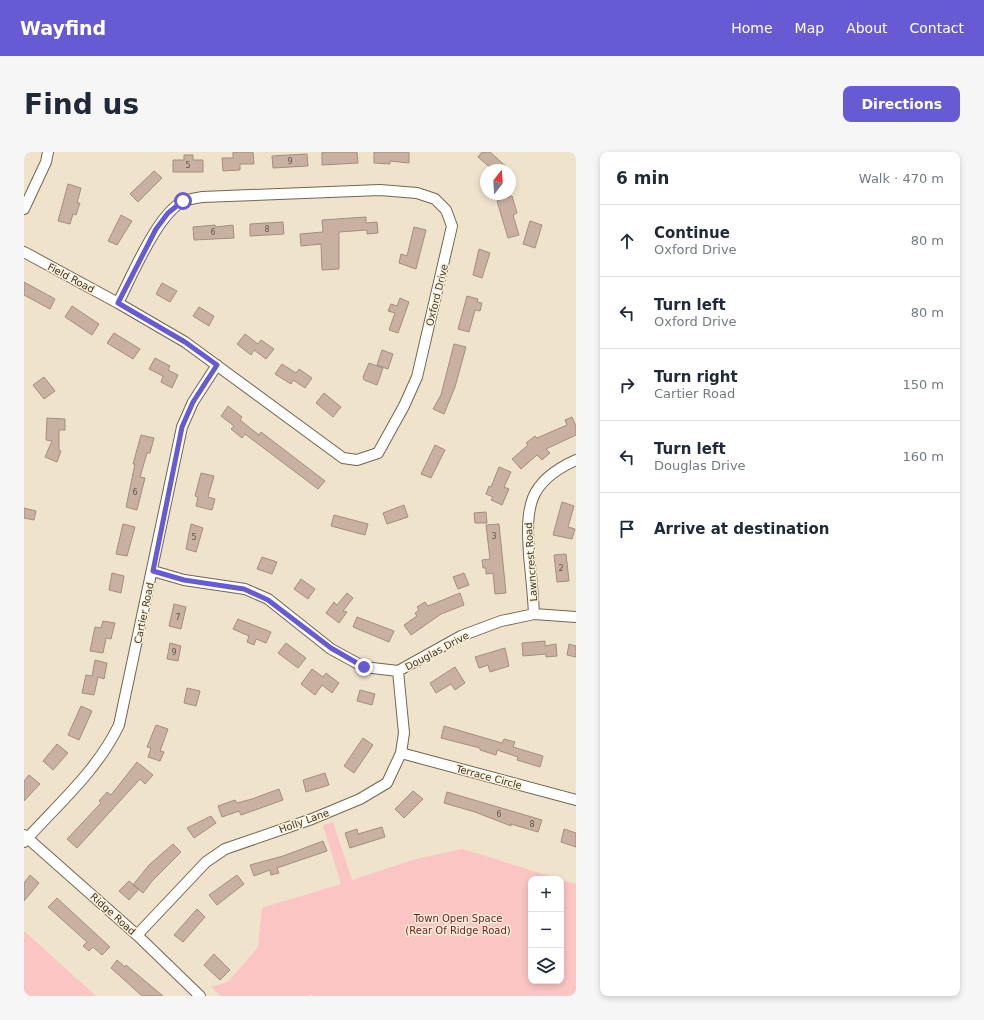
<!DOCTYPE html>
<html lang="en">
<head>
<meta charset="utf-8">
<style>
  :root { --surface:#fff; --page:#f6f6f7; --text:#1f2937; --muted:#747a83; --line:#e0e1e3; --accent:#675bd4 }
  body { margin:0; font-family:"DejaVu Sans",sans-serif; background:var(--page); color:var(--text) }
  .controls { position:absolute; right:12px; bottom:12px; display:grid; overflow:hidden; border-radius:8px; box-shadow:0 2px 6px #0003 }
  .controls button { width:36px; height:36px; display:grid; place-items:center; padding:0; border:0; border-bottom:1px solid var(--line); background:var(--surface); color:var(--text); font:20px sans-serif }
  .compass { position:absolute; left:456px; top:12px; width:36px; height:36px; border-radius:50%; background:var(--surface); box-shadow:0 2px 6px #0003; rotate:17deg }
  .stop { position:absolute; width:12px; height:12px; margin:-9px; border:3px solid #675bd4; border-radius:50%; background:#fff }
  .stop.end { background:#675bd4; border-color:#fff; box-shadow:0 1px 4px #0008 }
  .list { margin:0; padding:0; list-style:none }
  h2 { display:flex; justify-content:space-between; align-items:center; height:52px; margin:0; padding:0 16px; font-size:17px }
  h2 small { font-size:13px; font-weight:400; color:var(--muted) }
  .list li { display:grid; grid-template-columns:26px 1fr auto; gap:12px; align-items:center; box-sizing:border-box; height:72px; padding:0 16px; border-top:1px solid var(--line) }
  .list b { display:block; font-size:15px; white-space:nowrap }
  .list p { margin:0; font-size:13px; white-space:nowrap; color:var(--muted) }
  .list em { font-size:13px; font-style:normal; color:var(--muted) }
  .icon { flex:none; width:22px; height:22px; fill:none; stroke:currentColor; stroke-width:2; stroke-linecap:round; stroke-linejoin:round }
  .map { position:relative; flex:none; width:552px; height:844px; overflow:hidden; border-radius:8px }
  header { display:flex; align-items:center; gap:24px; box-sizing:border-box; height:56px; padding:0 20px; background:var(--accent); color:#fff }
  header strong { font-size:19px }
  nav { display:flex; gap:22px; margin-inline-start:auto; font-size:14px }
  .intro { display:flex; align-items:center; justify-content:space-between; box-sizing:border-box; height:96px; padding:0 24px }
  h1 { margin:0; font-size:28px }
  .button { padding:10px 18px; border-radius:8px; background:var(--accent); color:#fff; font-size:14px; font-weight:700 }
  main { display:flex; gap:24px; padding:0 24px }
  aside { flex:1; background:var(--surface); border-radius:8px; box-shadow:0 2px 6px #0003 }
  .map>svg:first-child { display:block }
  .green { fill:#fac5c3 }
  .building { fill:#c9b1a2; stroke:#a48d7f }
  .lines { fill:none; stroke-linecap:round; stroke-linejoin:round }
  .street-casing { stroke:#716651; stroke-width:12 }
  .street { stroke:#fff; stroke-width:10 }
  .route { stroke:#675bd4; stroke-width:5 }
  .labels { text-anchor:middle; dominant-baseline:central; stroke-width:3; stroke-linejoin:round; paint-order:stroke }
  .number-label { font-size:8px; fill:#61574c }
  .street-label { font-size:10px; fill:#3e392f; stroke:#fcf0d8 }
  .park-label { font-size:10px; fill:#6a1921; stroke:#fcf0d8 }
</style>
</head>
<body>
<header>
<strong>Wayfind</strong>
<nav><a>Home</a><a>Map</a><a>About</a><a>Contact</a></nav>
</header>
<div class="intro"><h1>Find us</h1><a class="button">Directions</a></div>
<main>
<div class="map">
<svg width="552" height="844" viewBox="0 0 552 844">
  <rect width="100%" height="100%" fill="#efe3cb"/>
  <!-- green -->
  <path class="green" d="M309 670 328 728 392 707 438 697 535 727H507V829H537V728L552 732V844H289L287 842 285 844H197L187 835 204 830 234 795 238 756 317 732 299 673Z
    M0 779 72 844H0Z"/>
  <!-- building -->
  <path class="building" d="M209 0H229L230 12H216V18L199 19 198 6H209Z
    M298 0H333L334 11 298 13Z
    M350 0H385V11L366 9V12L350 11Z
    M458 0H466L486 18H469L454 5Z
    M283 2 284 14 249 16 248 4Z
    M160 3H169V8H179V20H149V8H160Z
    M130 19 138 26 114 50 106 42Z
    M44 32 57 36 53 51H56L52 63 49 62 46 72 34 69Z
    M488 44 493 61 489 63 495 83 484 86 473 49Z
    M97 63 108 69 93 93 84 89Z
    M342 65V71L353 70 354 81 343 82V78L315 80V117L298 118 297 92 277 94 276 82 299 80 298 68Z
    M506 69 518 73 511 96 499 92Z
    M259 70 260 82 226 84V72Z
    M191 73 192 75 209 73 210 86 170 88 169 75Z
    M390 75 402 78 392 117 375 111 377 102 383 104Z
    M455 97 466 101 458 126 449 123Z
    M0 130 31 147 26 157 0 143Z
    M138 131 153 139 146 150 132 142Z
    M443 144 454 147 453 150 458 151 456 159 451 158 445 180 434 177Z
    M376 146 385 150 374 181 365 178 371 161 364 159 367 152 373 154Z
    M48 154 75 172 68 183 41 165Z
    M175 155 190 164 185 174 169 164Z
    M90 181 116 197 109 207 83 191Z
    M221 182 234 192 237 188 250 197 242 207 230 198 227 203 213 192Z
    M430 192 442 195 431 235 420 262 409 257 417 243Z
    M358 198 369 202 364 217 353 213Z
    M131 206 146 214 144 218 154 223 148 236 137 230 139 224 125 217Z
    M345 211 359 216 353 233 340 228 339 225Z
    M258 212 272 221 275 217 288 226 281 236 269 228 267 232 251 222Z
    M20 225 31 239 20 247 9 233Z
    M300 241 317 255 309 265 292 251Z
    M204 254 218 265 216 268 235 283 237 280 301 329 294 337 221 282 218 286 207 277 210 274 197 264Z
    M548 265 552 274V283L522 297 526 301 518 308 513 303 497 317 488 307 504 293 502 291 511 284 513 286 543 273 541 268Z
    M23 266 41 267V278H35V298L37 299 33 310 21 305 28 289 22 288Z
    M117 283 130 286 126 301H123L116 325 121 326 113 358 102 355 111 312H109Z
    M411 293 421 298 407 326 397 322Z
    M475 315 487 320 480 335 485 337 478 353 467 348 469 345 462 342 465 334 467 335Z
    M177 321 190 324 184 345 191 347 188 358 172 354 174 345 171 344Z
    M538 350 550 354 544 375 551 377 548 387 529 383Z
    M380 353 384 365 363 372 359 361Z
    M0 356 12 359 10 368 0 366Z
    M462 360 463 371H451L450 361Z
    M310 363 344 372 341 383 307 374Z
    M99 372 111 375 103 404 92 402Z
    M167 372 179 376 172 400 162 397Z
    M475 372 482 441 471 442 469 421 462 422V416H459L458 408 466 407 462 373Z
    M542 402 545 429 533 430 530 403Z
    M238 405 253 410 248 422 233 417Z
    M88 421 100 424 97 441 85 438Z
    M440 421 445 433 434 437 429 425Z
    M277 427 291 437 284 447 270 437Z
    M323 441 329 446 319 459 323 460 315 471 302 461 310 450 313 453Z
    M436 441 440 453 417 462 387 483 380 473 393 464 391 461 395 458 393 455 401 450 404 454Z
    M150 452 162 455 157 477 145 474Z
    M333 465 370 479 365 490 329 475Z
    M214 467 247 480 242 491 232 487 230 493 223 490 225 484 209 477Z
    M79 469 91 471 87 487 82 486 79 501 66 499 71 475 77 476Z
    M521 489V494L532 492 533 504 522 505V502L499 504 498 491Z
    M146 491 157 494 154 509 143 507Z
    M262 491 282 506 274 516 254 501Z
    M545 492 552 494V505L543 503Z
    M481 496 485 514 466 520 464 513 455 516 451 505Z
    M71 508 83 511 80 527 74 525 70 543 58 541 62 523 68 524Z
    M431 515 441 531 431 538 427 532 412 541 406 531Z
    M288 517 299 525 302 521 315 531 308 541 298 533 291 543 277 532Z
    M163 536 176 539 172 554 160 551Z
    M336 538 351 542 348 553 333 549Z
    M57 554 68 559 55 588 44 583Z
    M132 573 144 577 136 599 140 600 136 609 124 605 127 596 123 595Z
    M420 574 478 591 480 587 491 590 489 595 519 604 516 615 493 608 494 605 473 598 472 603 456 598V596L417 586Z
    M339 586 349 593 330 621 320 614Z
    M33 592 44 601 29 618 19 609Z
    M113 610 129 623 121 632 116 627 53 696 43 687 77 651 75 649 83 640 87 643Z
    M301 621 305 633 282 640 279 628Z
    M5 623 16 632 0 649V629Z
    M255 637 259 648 217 663 215 659 198 665 194 654 211 648 213 651 228 647Z
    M389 639 399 647 380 666 371 657Z
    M423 640 518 668 514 680 487 672V674L451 660 420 651Z
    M187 664 192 671 170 686 163 676Z
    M358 675 361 685 326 696 321 681 333 677 334 682Z
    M540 677 552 681V695L537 690Z
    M299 689 303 699 253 716 255 721 247 723 246 718 230 724 226 713 259 704Z
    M149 692 157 700 128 729 119 741 109 733 125 713Z
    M6 723 15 731 0 749V731Z
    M213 723 220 732 193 753 185 743Z
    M105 729 115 737 105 748 95 739Z
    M33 746 86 795 78 803 69 795 65 799 59 794 63 790 24 755Z
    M173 757 181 765 159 790 150 783Z
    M190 802 206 818 196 828 180 813Z
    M93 808 101 815 102 813 139 844H118L87 816Z"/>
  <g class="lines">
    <!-- street casing -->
    <g class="street-casing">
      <path id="street" d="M0 57 22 10 24 0
        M0 100 94 151 161 190 319 306 333 308 354 301 380 254 393 225 428 74 422 58 411 47 393 41 356 38 178 45C172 46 165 47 160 49 134 60 107 126 94 151
        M129 419 160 428 221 437 244 447 307 497 340 515 374 519 437 484 477 469 510 462 552 465
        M510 462C509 442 507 423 505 403 502 355 503 330 552 308
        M377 601 552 648
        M0 683 113 783 176 844
        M0 690C34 652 73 619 95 573L158 275 169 250 193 213
        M113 783 182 710 201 697 288 667 336 647 363 631 377 601 380 581 374 519"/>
    </g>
    <!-- street -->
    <use href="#street" class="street"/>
  </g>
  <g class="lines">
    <!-- route -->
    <path class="route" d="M159 49 144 61 132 77 94 151 161 190 193 213 169 250 158 275 129 419 160 428 220 437 244 448 307 496 340 515"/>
  </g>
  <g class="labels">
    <!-- number labels -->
    <g class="number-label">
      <text x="266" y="9">9</text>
      <text x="164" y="13">5</text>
      <text x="243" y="77">8</text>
      <text x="189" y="80">6</text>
      <text x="111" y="340">6</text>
      <text x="470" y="384">3</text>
      <text x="170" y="385">5</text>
      <text x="537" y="416">2</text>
      <text x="154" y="465">7</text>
      <text x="150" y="500">9</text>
      <text x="475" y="662">6</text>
      <text x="508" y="672">8</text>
    </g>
    <!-- street labels -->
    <g class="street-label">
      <text transform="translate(47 126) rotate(28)">Field Road</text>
      <text transform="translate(413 143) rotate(-76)">Oxford Drive</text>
      <text transform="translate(507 410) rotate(-94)">Lawncrest Road</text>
      <text transform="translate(120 461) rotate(-78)">Cartier Road</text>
      <text transform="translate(413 499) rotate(-28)">Douglas Drive</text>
      <text transform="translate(465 625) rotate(15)">Terrace Circle</text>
      <text transform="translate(280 669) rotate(-20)">Holly Lane</text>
      <text transform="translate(89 762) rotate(42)">Ridge Road</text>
    </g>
    <!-- park labels -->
    <g class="park-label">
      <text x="434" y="766">Town Open Space<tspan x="434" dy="12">(Rear Of Ridge Road)</tspan></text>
    </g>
  </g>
</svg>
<div class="controls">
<button>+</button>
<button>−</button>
<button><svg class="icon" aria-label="layers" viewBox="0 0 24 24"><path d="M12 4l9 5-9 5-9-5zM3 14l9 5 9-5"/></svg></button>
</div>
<svg class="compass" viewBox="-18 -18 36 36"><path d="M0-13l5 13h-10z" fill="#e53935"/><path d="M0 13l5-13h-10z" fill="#747a83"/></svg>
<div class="stop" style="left:159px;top:49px"></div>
<div class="stop end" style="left:340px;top:515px"></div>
</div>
<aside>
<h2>6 min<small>Walk · 470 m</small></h2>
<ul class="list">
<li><svg class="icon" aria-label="ahead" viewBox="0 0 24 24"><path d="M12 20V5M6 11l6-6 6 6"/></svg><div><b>Continue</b><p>Oxford Drive</p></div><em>80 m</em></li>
<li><svg class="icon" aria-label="left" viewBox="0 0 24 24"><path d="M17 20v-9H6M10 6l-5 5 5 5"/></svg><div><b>Turn left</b><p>Oxford Drive</p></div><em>80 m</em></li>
<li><svg class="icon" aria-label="right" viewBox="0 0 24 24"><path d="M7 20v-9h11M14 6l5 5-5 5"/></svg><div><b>Turn right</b><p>Cartier Road</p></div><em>150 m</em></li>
<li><svg class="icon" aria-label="left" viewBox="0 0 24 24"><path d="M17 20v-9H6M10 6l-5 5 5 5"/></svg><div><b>Turn left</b><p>Douglas Drive</p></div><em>160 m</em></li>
<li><svg class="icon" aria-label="arrive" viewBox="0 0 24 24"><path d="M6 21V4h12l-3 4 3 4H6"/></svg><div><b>Arrive at destination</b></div></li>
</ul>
</aside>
</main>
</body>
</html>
